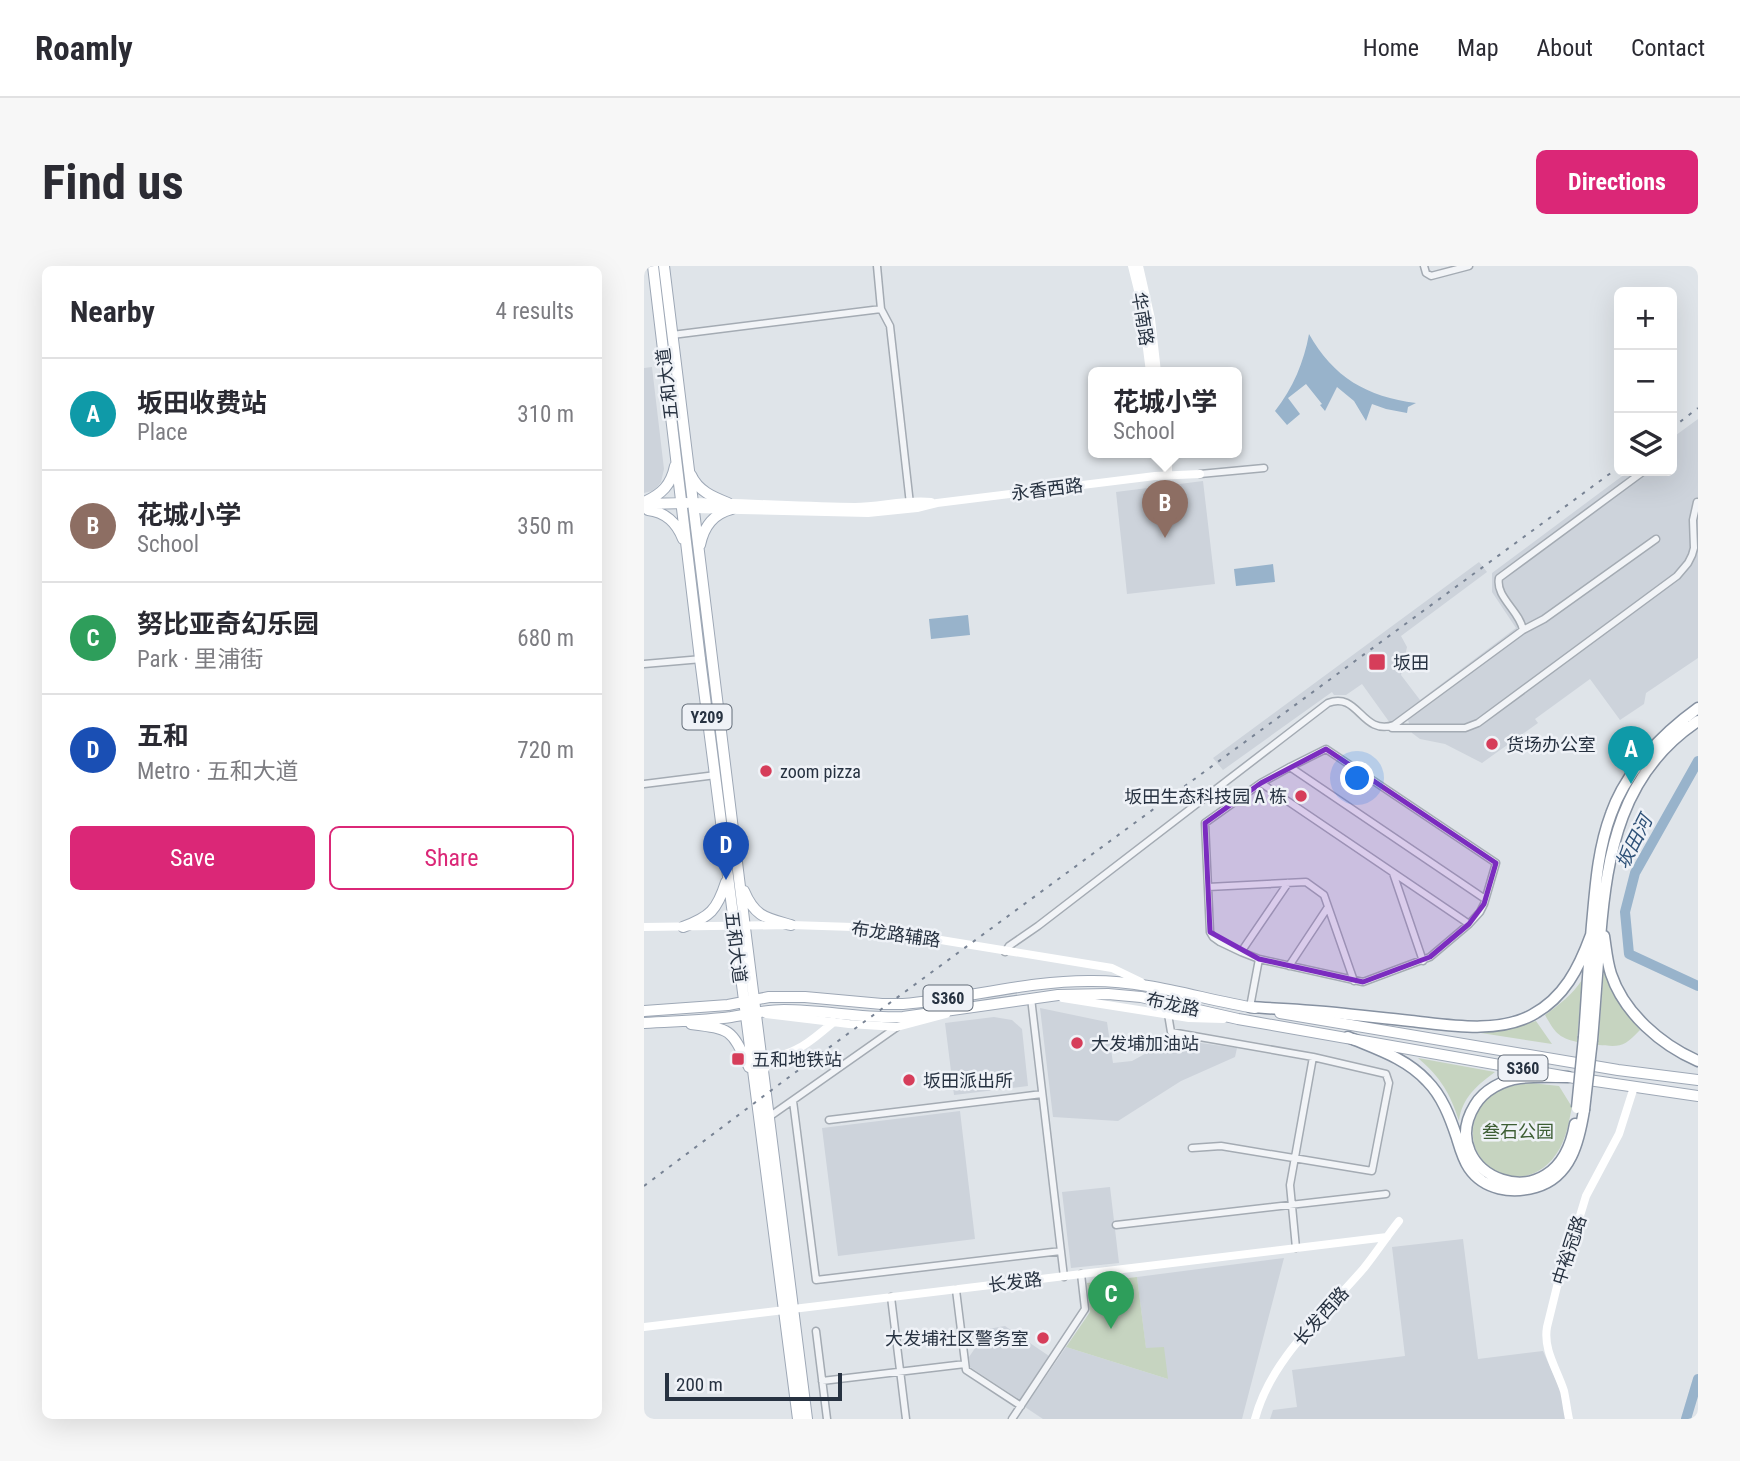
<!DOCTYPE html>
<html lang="en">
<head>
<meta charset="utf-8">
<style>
  :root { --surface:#fff; --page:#f7f7f7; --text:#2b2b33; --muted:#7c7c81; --line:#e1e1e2; --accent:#db2777 }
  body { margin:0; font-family:"Roboto Condensed","Noto Sans SC",sans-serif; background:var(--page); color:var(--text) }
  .controls { position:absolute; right:21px; top:21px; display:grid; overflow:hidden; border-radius:10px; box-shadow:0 7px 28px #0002 }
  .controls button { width:63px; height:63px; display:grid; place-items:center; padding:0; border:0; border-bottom:2px solid var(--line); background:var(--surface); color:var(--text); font:35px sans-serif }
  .scale { position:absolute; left:21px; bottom:18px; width:177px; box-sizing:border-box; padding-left:7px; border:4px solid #273241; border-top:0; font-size:19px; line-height:24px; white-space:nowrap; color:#273241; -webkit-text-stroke:5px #eff2f7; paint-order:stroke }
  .you { position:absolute; left:714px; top:513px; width:24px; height:24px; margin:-18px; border:5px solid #fff; border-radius:50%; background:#1a73e8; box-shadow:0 0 0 10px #1a73e833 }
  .badge { display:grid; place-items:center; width:46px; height:46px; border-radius:50%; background:var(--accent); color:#fff; font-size:23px; font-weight:700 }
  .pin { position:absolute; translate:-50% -58px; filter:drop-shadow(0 2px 4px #0008) }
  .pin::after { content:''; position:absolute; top:37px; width:24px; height:21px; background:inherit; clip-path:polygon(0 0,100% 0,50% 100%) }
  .popup { position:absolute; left:444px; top:101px; width:154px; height:91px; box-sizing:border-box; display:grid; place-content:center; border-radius:10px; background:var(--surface); filter:drop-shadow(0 2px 5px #0005); font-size:23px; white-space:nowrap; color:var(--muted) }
  .popup b { font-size:26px; color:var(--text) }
  .popup::after { content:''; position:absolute; left:50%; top:100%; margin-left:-14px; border:14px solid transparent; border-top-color:var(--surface) }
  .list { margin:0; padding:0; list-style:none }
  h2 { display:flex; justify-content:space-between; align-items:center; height:91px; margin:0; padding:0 28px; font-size:30px }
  h2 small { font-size:23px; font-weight:400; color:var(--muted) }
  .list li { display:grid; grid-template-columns:46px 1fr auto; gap:21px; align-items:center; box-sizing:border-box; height:112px; padding:0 28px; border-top:2px solid var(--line) }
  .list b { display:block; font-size:26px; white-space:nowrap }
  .list p { margin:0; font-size:23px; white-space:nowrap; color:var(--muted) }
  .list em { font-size:23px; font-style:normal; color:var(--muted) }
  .actions { display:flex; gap:14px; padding:21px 28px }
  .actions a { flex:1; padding:16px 0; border:2px solid var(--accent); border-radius:10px; text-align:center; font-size:24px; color:var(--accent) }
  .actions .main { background:var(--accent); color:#fff }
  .icon { flex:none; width:38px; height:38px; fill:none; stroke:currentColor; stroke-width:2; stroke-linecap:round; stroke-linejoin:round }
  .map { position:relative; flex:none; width:1054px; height:1153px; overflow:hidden; border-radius:10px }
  header { display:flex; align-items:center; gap:42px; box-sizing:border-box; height:98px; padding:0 35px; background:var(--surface); border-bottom:2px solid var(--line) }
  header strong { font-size:33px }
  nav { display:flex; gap:38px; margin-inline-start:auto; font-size:24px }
  .intro { display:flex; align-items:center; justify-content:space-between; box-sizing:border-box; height:168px; padding:0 42px }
  h1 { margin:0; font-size:49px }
  .button { padding:18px 32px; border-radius:10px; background:var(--accent); color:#fff; font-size:24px; font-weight:700 }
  main { display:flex; gap:42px; padding:0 42px }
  aside { flex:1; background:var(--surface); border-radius:10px; box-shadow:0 7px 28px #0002 }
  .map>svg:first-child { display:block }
  .built { fill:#cdd3db }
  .green { fill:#c6d4c0 }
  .water { fill:#98b3cb }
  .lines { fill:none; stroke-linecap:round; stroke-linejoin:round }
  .river { stroke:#98b3cb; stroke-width:10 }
  .street-casing { stroke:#a4abb3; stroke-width:9 }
  .primary-casing { stroke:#9ea8b6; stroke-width:12 }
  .highway-casing { stroke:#8691a1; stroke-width:13 }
  .street { stroke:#f2f4f7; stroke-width:6 }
  .secondary { stroke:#fff; stroke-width:8 }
  .primary { stroke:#fff; stroke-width:10 }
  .highway { stroke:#fff; stroke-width:10 }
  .rail { stroke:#788394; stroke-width:2; stroke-dasharray:3.5 7; stroke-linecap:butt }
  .highway-bridge-casing { stroke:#8691a1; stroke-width:13; stroke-linecap:butt }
  .highway-bridge { stroke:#fff; stroke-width:10 }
  .marked { fill:#7b2cbf; fill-opacity:0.2; stroke:#7b2cbf; stroke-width:5; stroke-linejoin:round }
  .poi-dot { fill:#d63d5a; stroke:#eff2f7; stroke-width:2.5 }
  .labels { text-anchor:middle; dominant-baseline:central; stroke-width:5; stroke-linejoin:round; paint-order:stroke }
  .shield { fill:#eff2f7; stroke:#636c78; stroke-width:2 }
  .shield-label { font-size:16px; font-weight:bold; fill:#273241 }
  .street-label { font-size:18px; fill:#273241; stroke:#eff2f7 }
  .poi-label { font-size:18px; fill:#273241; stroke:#eff2f7; text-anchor:start }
  .park-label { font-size:18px; fill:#3d5e34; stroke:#eff2f7 }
  .water-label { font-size:19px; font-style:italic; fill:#2f5278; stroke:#eff2f7 }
</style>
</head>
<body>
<header>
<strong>Roamly</strong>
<nav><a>Home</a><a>Map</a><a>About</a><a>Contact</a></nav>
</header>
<div class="intro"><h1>Find us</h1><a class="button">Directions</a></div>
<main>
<aside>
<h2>Nearby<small>4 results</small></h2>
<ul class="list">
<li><span class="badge" style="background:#0f9aa8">A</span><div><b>坂田收费站</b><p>Place</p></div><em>310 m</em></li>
<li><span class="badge" style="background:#8d6e63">B</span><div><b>花城小学</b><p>School</p></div><em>350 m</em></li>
<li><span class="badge" style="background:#2e9e5b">C</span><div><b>努比亚奇幻乐园</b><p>Park · 里浦街</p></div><em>680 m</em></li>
<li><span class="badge" style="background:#1a4fb4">D</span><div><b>五和</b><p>Metro · 五和大道</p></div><em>720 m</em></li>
</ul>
<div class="actions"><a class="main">Save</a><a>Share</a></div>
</aside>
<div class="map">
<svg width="1054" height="1153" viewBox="0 0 1054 1153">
  <rect width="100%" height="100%" fill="#dfe4e9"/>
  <!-- built -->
  <path class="built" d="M8 101 20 203 17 216 13 221 8 225 0 227V102Z
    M1054 153V392L1002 427 1000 438 976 454 946 413 891 453 894 457 838 497 801 478 776 473 768 467 764 454 765 443 746 457 718 418 702 429H690L688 426 579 504 569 492 835 296 843 306 757 370 763 381 757 409 776 434 872 362 848 326V307L985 205H1028V172Z
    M559 215 571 318 483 328 472 226Z
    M396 742 463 756 469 797 488 795 528 773 593 782 591 791 537 815 474 855 409 851Z
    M350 751 368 754 378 763 384 820 310 829 301 757Z
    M316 845 331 973 194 990 178 862Z
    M466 921 475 997 427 1002 418 926Z
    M819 973 834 1093 899 1085 919 1130 922 1153H626L629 1144 653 1141 648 1104 761 1090 748 981Z
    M640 992 598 1153H399L381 1141 422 1081 524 1113 502 1083 493 1011Z
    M361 1060 405 1090 376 1134 326 1101 325 1091 344 1063Z"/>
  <!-- green -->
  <path class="green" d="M960 703 975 735 996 764C980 781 977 781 954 779Z
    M938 714 933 776C913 771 911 766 901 749 916 738 928 729 938 714Z
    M892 755 908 778 824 765C848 764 869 762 892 755Z
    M774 792 851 806C833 819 818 832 815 855 806 827 797 812 774 792Z
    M887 817 915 820 928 841C925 855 923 869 916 882 882 943 805 896 836 842 845 825 868 818 887 817Z
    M493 1011 502 1082 520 1081 524 1113 422 1081 446 1046 443 1017Z"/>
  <!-- water -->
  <path class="water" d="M665 68C689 111 723 131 772 137L764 141 763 147 742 143 728 138 722 155 710 135 693 121 681 145 676 139 678 138 662 118 644 132 656 148 643 159 631 145C649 122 660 96 665 68Z
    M629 298 631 316 592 320 590 303Z
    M324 349 326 369 287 373 285 353Z"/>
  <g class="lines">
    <!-- river -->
    <path class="river" d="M1054 495 991 607 981 646 985 688 1054 720
      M1042 1153 1054 1113"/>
    <!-- street casing -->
    <g class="street-casing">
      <path id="street" d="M233 0 237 43 246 60 266 238
        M780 0 782 7 787 10 825 0
        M28 69 237 43
        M556 208 620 202
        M879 364C876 345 851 331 855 312L1000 205
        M0 398 58 393
        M748 462H821L834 457 1033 310 1044 297 1048 289 1050 282 1049 254 1053 236
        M682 483 852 597 840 638 836 646 825 658 786 691 719 716 615 693 597 686 576 676 569 671 566 666 561 557 617 517 646 501Z
        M646 501 841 633
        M617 517 825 658
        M0 518 72 509
        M749 607 779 695
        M564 621 662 616 680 629 710 715
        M361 686 365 680 394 660 684 437C715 425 717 470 750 459L879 364 900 353 1012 273
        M597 686 644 617
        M645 700 684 641
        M387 732 420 1011
        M606 741 615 693
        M524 748 527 766 669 791 742 808 745 817 728 905 577 880 548 882
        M149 835 172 1014 417 985
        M125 851 253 761
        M185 854 398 828
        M472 959 742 928
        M652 982 646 919 669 791
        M312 1024 322 1104 377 1140
        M247 1031 262 1153
        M172 1065 183 1153
        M178 1115 321 1098
        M368 1153 441 1043 437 1008"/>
    </g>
    <!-- primary casing -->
    <g class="primary-casing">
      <path id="primary" d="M9 0 56 393 154 1153
        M20 0C66 384 114 769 163 1153
        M47 209C54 225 69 231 84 237
        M0 236C18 228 27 219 31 200
        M1 238 42 237
        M4 244C21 246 33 257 39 273
        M56 279C60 260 69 248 88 243
        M100 625C111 651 122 652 147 659
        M39 661C66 651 73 644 82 616
        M0 745 84 739 125 731H161L238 738H259C322 733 385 714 449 715 505 715 557 733 611 742
        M636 747 974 804 1054 814
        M0 757C29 755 58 755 87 751 105 748 122 744 140 744 180 744 220 753 259 751L414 729 464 728 497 731 594 753 924 811 1054 830
        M47 758C88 763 87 763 105 801"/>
    </g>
    <!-- highway casing -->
    <g class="highway-casing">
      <path id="highway" d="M960 670C962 683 963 696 967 708 980 747 1017 779 1054 795
        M606 741C635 743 664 744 692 747 717 750 742 752 767 755 805 759 852 768 888 749 920 732 935 702 947 669
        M704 771C732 783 762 792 783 815 798 830 806 851 813 872 816 882 819 893 825 902 840 924 868 928 892 921 927 911 935 875 940 844
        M940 771C943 730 945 689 949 648 952 614 955 580 967 548 982 505 1018 468 1054 442
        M948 774C951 740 953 706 956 672 963 586 977 506 1054 455
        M924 811C908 811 891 810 876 812 859 814 840 824 831 839 788 908 913 963 931 858"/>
    </g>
    <!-- street -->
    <use href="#street" class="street"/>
    <!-- secondary -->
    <path class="secondary" d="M488 0 497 36 506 106
      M495 0 507 53 513 106
      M518 186 524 209
      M524 186V206
      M49 236C103 237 157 240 211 241 236 241 262 233 287 236
      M50 243 224 247 273 242 293 237 511 210 556 208
      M0 661 147 659 209 661 248 666 468 702 497 716
      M419 732 545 752 579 753
      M122 748 205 758 253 761 302 748
      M119 808C126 787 137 792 153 783 166 777 178 765 190 756
      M0 1061 743 971
      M611 1153C627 1092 680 1049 720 1002 732 987 743 970 755 955
      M925 1153C923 1144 922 1134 920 1125 913 1103 899 1084 903 1061L919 996 928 976 942 930 975 868 990 821"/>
    <!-- primary -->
    <use href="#primary" class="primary"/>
    <!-- highway -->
    <use href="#highway" class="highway"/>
    <!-- rail -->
    <path class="rail" d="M1028 162 1054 142
      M0 920 141 814 975 201"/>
    <!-- highway-bridge casing -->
    <g class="highway-bridge-casing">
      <path id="highway-bridge" d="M933 842 940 771
        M940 844 948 774"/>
    </g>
    <!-- highway-bridge -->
    <use href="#highway-bridge" class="highway-bridge"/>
  </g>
  <!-- marked area -->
  <path class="marked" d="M682 483 852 597 840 638 825 658 786 691 719 716 615 693 566 666 561 557 617 517Z"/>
  <!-- markers -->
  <g class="poi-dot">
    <rect x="724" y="387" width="18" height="18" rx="3.5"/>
    <circle cx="848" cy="478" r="7"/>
    <circle cx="122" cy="505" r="7"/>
    <circle cx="657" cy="530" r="7"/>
    <circle cx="433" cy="777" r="7"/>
    <rect x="87" y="786" width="14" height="14" rx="3.5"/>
    <circle cx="265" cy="814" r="7"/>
    <circle cx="399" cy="1072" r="7"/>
  </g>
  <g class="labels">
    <!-- shield labels -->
    <g class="shield">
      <rect x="38.5" y="438.5" width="49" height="25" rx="5"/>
      <rect x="279.5" y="719.5" width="49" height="25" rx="5"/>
      <rect x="854.5" y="789.5" width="49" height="25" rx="5"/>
    </g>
    <g class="shield-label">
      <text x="63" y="451">Y209</text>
      <text x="304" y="732">S360</text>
      <text x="879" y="802">S360</text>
    </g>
    <!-- street labels -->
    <g class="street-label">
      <text transform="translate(499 53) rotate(81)">华南路</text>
      <text transform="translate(23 118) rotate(-97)">五和大道</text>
      <text transform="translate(403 223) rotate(-7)">永香西路</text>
      <text transform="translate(252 668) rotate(8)">布龙路辅路</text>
      <text transform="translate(92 681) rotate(83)">五和大道</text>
      <text transform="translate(529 738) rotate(12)">布龙路</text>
      <text transform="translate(925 984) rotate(-72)">中裕冠路</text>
      <text transform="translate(371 1016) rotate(-7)">长发路</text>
      <text transform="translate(677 1050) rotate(-48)">长发西路</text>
    </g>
    <!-- poi labels -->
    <g class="poi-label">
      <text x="749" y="396">坂田</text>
      <text x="862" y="478">货场办公室</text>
      <text x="136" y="505">zoom pizza</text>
      <text x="643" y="530" text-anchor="end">坂田生态科技园 A 栋</text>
      <text x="447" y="777">大发埔加油站</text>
      <text x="108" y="793">五和地铁站</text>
      <text x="279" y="814">坂田派出所</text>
      <text x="385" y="1072" text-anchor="end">大发埔社区警务室</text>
    </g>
    <!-- park labels -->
    <g class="park-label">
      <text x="874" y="865">叁石公园</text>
    </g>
    <!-- water labels -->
    <g class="water-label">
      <text transform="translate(990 576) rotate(-63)">坂田河</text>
    </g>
  </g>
</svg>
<div class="controls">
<button>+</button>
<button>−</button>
<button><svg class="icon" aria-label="layers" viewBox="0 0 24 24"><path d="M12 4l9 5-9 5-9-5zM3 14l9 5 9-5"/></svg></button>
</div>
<div class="scale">200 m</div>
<div class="you"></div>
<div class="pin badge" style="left:987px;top:518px;background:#0f9aa8">A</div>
<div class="pin badge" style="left:521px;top:272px;background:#8d6e63">B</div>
<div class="popup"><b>花城小学</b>School</div>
<div class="pin badge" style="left:467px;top:1063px;background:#2e9e5b">C</div>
<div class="pin badge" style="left:82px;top:614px;background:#1a4fb4">D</div>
</div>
</main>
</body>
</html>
